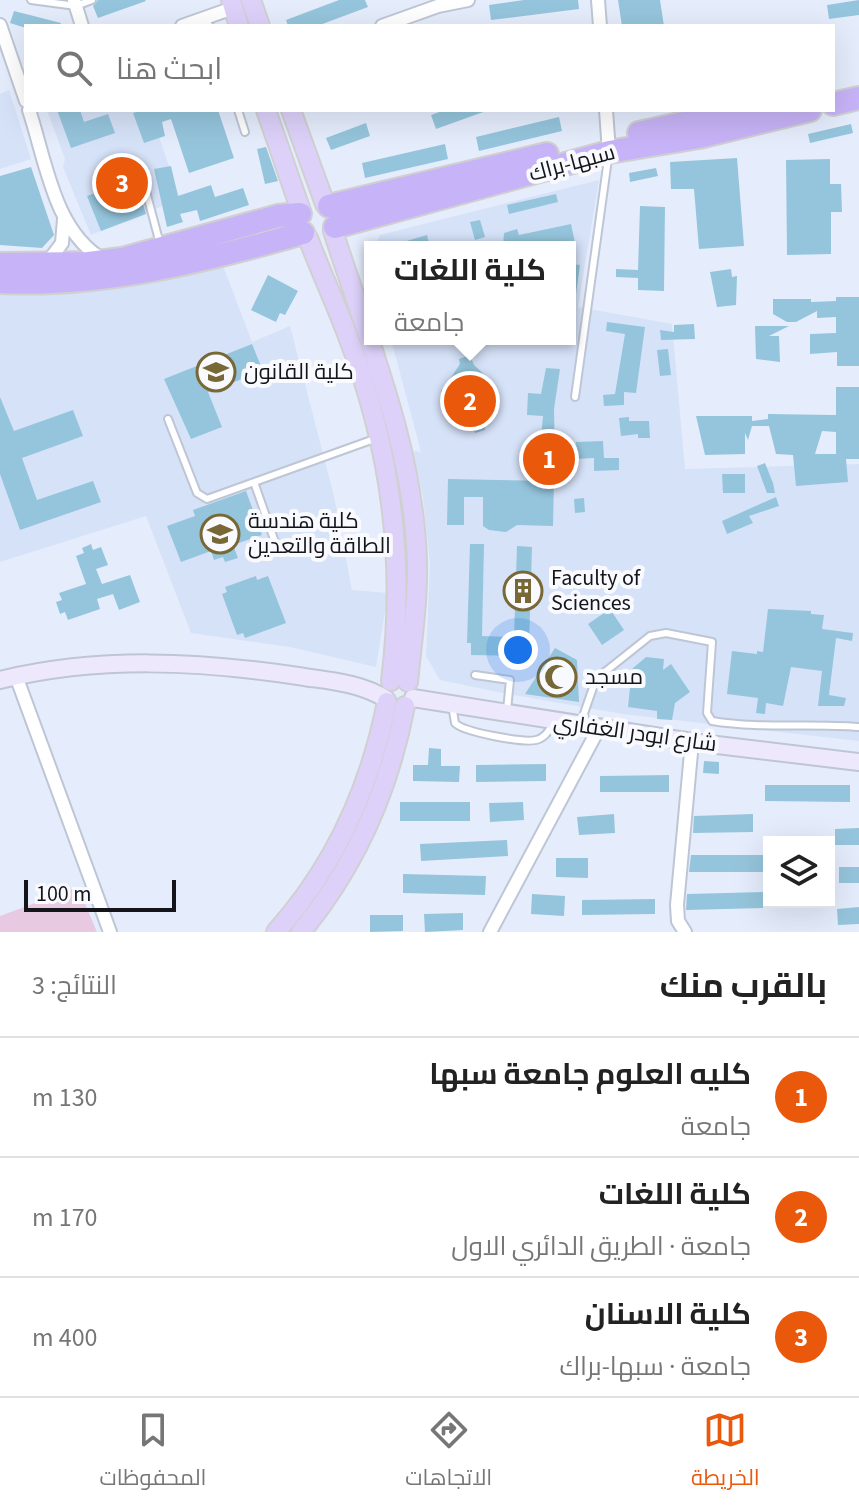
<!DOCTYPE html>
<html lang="ar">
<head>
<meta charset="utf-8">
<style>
  :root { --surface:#fff; --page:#f6f6f6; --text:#222; --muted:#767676; --line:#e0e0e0; --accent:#ea580c }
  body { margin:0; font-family:"Source Sans 3",Cairo,sans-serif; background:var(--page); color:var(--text); direction:rtl }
  .controls { position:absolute; right:24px; bottom:24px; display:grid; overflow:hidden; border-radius:0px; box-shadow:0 8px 32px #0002 }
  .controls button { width:72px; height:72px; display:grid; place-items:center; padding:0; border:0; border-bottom:2px solid var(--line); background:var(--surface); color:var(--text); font:40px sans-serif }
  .scale { position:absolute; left:24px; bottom:20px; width:152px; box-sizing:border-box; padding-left:8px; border:4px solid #13151b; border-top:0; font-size:22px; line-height:28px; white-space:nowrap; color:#13151b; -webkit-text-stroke:6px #f9fafe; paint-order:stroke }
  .you { position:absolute; left:518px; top:650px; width:28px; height:28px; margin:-20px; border:6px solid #fff; border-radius:50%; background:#1a73e8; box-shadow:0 0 0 12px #1a73e833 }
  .badge { display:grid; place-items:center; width:52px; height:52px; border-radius:50%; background:var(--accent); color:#fff; font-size:26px; font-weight:700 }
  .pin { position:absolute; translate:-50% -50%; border:4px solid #fff; box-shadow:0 2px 8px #0006 }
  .popup { position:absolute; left:364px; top:241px; width:212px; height:104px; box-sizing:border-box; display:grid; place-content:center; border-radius:0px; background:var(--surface); filter:drop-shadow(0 2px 6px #0005); font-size:26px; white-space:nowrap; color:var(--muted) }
  .popup b { font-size:30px; color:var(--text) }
  .popup::after { content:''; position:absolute; left:50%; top:100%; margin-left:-16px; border:16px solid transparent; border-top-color:var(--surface) }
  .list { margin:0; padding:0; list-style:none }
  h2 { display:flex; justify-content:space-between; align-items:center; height:104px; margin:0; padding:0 32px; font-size:34px }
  h2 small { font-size:26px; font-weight:400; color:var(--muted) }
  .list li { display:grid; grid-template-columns:52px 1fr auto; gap:24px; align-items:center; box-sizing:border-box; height:120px; padding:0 32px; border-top:2px solid var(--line) }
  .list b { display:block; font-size:30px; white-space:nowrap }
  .list p { margin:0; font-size:26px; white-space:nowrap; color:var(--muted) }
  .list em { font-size:26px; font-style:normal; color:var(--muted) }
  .icon { flex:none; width:44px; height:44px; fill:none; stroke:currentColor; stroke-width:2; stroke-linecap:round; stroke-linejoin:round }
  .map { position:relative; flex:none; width:859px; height:932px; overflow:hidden; direction:ltr }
  .search { position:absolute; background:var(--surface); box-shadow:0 8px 32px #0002; left:24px; right:24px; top:24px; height:88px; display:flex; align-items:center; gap:20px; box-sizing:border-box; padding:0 28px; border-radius:0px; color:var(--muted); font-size:30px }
  .sheet { height:464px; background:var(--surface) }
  nav { display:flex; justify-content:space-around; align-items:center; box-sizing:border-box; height:112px; border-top:2px solid var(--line); background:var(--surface); font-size:22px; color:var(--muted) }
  nav a { display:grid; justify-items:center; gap:4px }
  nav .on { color:var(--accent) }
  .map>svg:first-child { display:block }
  .built { fill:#d6e2f8 }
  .green { fill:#e7cae2 }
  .building { fill:#95c5dc; fill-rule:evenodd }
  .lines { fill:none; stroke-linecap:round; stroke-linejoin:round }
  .lane-casing { stroke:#bec6d5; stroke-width:10 }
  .street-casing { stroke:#bec6d5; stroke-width:16 }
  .secondary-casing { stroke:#bec6d5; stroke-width:20 }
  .primary-casing { stroke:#d0d0d1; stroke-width:22 }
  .highway-casing { stroke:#d0d0d1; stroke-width:26 }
  .lane { stroke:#fff; stroke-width:6 }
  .street { stroke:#fff; stroke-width:12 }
  .secondary { stroke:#eee8fd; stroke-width:16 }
  .primary { stroke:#ddd1fa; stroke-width:18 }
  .highway { stroke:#c7b3f7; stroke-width:22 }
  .labels { text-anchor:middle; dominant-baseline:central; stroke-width:8; stroke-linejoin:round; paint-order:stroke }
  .street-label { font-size:22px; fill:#13151b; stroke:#f9fafe }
  .poi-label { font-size:22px; fill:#13151b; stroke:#f9fafe; text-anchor:start }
</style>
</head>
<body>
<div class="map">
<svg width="859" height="932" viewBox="0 0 859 932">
  <rect width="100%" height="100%" fill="#e5edfd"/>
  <!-- built -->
  <path class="built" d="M9 90 31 159 0 169V94Z
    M47 110H150L180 199 91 235 63 167 65 159Z
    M599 180 578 307 672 324 685 469 859 464V741L623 714 503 693 440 680 426 656 430 563 423 497 413 451 421 452 391 339H570V247H375L380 235Z
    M222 263 252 342 290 326 334 496 352 590 388 593 376 667 290 647 191 633 146 516 0 562V292L54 295Z"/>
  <!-- green -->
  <path class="green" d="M78 887 97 932H0V916Z"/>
  <!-- building -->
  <path class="building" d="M98 0H145L146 1 98 18 93 6Z
    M339 0H365L368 7 317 26H288L286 20Z
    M524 0H578L579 9 491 20 489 5Z
    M618 0H660L664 26H622Z
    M859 0V15L829 19 827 5Z
    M14 11 61 23 60 26 26 28 10 23Z
    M57 110H80L84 122 108 114 115 133 71 148Z
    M143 110H218L234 158 189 173 171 119 162 122 165 136 144 143 133 113Z
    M445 110H485L486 111 436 129 431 115Z
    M559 117 562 131 479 151 476 137Z
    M366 123 370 136 331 150 326 138Z
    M851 124 853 133 810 143 808 134Z
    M445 144 448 159 365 178 362 163Z
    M266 147 278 181 265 184 257 149Z
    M737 158 744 246 699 249 694 189H671L670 162Z
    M830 159V184H841L842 212H831V254L787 255 786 160Z
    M171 166 178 196 211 185 215 197 243 188 249 205 200 221 197 210 180 214 183 222 167 227 154 169Z
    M31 167 54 235 42 248 0 245V176Z
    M656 168 658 176 630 182 629 173Z
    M135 179 146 214 101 231 87 196Z
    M556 194 558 202 509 214 507 205Z
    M640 206 665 207 664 291 638 290V278L616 277V269L638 270Z
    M480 220 485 237 475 240 470 222Z
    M571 224 575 243 554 247H503L504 233 517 229 519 235Z
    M427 235 430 247H394L393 245Z
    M570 264 580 265 575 301 570 300Z
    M731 269 732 277 737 276 736 305 717 307 710 272Z
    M268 275 298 291 285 315 280 313 276 322 251 310Z
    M836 297H859V366H837V352L810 354V334L836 333V317L817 318V311L796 322H787L773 314V299H811V302L836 301Z
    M607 322 645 327 636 393 624 392V405L604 406 603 395 615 394 625 334 606 331Z
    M694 324 695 339 661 340 660 330 674 332V325Z
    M755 326H789L769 336H779L780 362 756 359Z
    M252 344 263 371 208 392 222 427 191 439 164 379Z
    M668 349 671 375 660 376 657 350Z
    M470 355 474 365 490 380 488 396 498 408 493 415 481 406 485 430 475 433 472 426 445 411 441 390 449 388 448 382 460 364 459 359Z
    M546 368 560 369 554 409 555 462H539L543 416 527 415 528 393 541 394Z
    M836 387H859V459H846L848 482 796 486 793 455 776 454 769 426H752L748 440 745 433V454L705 455 696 416H752V421L768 419V414L836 415ZM822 431 836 432V454H815Z
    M0 397 14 431 73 410 83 436 22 458 37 500 93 481 101 502 20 530 0 474Z
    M629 417V421H649L650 438H638V434L621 436 619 418Z
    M603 441 604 458H619V470L594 471V458L577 459 576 442Z
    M765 463 773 483 775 493H767L757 466Z
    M722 474H745V493H723Z
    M448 479 554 481 553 526 517 525 506 532 489 530 483 526V497H464V525H447Z
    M246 491 262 535 233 545 238 558 225 562 223 557 214 560 211 551 181 562 167 526 195 516 193 510Z
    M776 497 779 506 749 516 753 523 727 534 722 521Z
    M584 498 585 512 575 513 574 499Z
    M91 544 93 550 101 547 108 565 96 569 102 584 130 575 140 602 119 610 113 594 97 599 100 609 68 620 65 612 60 614 56 602 62 600 59 593 86 584 76 556 84 553 82 548Z
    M470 544H484L482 636 514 637 517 546 532 547 529 645 524 644V656L471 655V643H467Z
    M256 576 257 580 268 576 286 623 245 638 243 633 237 635 222 594 227 592 225 587Z
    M610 609 624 630 602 645 588 624Z
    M768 609 811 611V614L824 615 822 629 853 633 852 641 836 638 829 695 846 698 844 706H818L822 671 791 667 783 706 766 703 765 714 756 713 758 698 727 694 732 651 757 654V651L763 652Z
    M555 648 577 660 579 702 525 694Z
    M646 657 664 659 663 670 671 664 690 692 675 703 672 720 657 719V711L628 707 632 669Z
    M429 748 441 749V766H460L459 782 413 781V765H428Z
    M704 761 719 762V774L703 773Z
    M546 764V781L476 782V765Z
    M669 775V792H600V776Z
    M765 785H850V802L765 801Z
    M400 802H470V821H400Z
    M523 802 524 820 490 822 489 803Z
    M614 814 615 833 579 835 577 817Z
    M753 814V832L693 833 694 816Z
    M859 828V845H835V829Z
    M507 840 508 856 421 861 420 844Z
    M691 855H764L765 872H689Z
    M556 858H588V878L556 877Z
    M839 867H859V883H839Z
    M403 874 486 876 485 895 403 893Z
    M766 892 767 908 686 910 687 894Z
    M532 894 565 896 564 916 531 914Z
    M655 899V914L582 915V900Z
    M859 907V924L838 925 837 909Z
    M463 913V930L425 932 424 914Z
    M370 915H403V931L370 932Z"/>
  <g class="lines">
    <!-- lane casing -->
    <g class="lane-casing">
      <path id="lane" d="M31 0 76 6 92 0
        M209 25 210 26
        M238 110 245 132
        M139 165 160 244
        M575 397 608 159
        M168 419 197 493 207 499 377 438
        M254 482 276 545
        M475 675 510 680 507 710
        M452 705 455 723C463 732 523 743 536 740 545 738 549 730 554 723
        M581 722 596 679 650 636 666 633 712 642 707 713 712 721C761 729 809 723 859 727"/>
    </g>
    <!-- street casing -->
    <g class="street-casing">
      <path id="street" d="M74 0 82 26
        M598 0 600 26
        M0 25 26 101
        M182 26 233 8
        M382 26 438 6 468 0
        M29 110C46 161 54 232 104 260
        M606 110 609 152
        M47 263 62 243 64 219
        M16 676 110 932
        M490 932 599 728
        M685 932 678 921 677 905 692 742"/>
    </g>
    <!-- secondary casing -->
    <g class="secondary-casing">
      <path id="secondary" d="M0 680C99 656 198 661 298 676 328 681 359 682 386 699
        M413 698 692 742 859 762"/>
    </g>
    <!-- primary casing -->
    <g class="primary-casing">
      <path id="primary" d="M231 0 239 26
        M251 0 260 26
        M266 110 301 211
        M291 110 325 204
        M333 231C367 337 414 448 417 561 418 601 412 642 408 682
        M308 238C320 270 335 302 347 334 391 447 406 560 391 681
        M276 932C335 866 370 788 387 702
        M301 932C355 867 389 789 405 706"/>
    </g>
    <!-- highway casing -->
    <g class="highway-casing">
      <path id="highway" d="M833 104 859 98
        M639 133 743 110
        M329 206 547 154
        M335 227 609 152 699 137 810 110
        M0 264 88 263 122 259 278 216 300 214
        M0 282C102 287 205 261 303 233"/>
    </g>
    <!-- lane -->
    <use href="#lane" class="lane"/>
    <!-- street -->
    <use href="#street" class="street"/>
    <!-- secondary -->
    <use href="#secondary" class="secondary"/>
    <!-- primary -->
    <use href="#primary" class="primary"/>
    <!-- highway -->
    <use href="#highway" class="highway"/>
  </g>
  <!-- icons -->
  <defs>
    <g id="university-ring" transform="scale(2)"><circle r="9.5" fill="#f9fafe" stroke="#786836" stroke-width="1.5"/><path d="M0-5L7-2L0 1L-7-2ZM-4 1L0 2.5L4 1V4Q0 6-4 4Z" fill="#786836"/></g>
    <g id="building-ring" transform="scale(2)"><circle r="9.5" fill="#f9fafe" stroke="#786836" stroke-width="1.5"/><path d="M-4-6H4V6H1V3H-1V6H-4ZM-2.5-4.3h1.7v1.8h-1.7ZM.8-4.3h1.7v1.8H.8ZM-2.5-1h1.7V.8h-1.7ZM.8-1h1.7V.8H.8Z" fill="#786836"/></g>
    <g id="mosque-ring" transform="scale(2)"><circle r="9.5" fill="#f9fafe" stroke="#786836" stroke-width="1.5"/><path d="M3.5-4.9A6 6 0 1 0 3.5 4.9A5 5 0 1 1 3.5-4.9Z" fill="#786836"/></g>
  </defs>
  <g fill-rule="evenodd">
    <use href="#university-ring" x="216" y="372"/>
    <use href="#university-ring" x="220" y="534"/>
    <use href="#building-ring" x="523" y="591"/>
    <use href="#mosque-ring" x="557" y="677"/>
  </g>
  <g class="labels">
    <!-- street labels -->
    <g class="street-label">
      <text transform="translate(572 163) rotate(-15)">سبها-براك</text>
      <text transform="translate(635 733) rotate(8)">شارع ابودر الغفاري</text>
    </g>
    <!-- poi labels -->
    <g class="poi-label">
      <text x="244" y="372">كلية القانون</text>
      <text x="248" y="521">كلية هندسة<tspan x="248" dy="25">الطاقة والتعدين</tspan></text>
      <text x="551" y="578">Faculty of<tspan x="551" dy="25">Sciences</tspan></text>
      <text x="585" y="677">مسجد</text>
    </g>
  </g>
</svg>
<div class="controls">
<button><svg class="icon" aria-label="layers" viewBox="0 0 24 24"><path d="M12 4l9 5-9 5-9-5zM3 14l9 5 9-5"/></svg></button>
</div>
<div class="scale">100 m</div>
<div class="you"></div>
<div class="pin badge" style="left:549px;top:459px">1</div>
<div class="pin badge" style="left:470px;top:401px">2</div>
<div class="popup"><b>كلية اللغات</b>جامعة</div>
<div class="pin badge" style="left:122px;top:183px">3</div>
<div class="search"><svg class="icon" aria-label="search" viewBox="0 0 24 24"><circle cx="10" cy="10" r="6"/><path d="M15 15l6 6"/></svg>ابحث هنا</div>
</div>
<section class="sheet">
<h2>بالقرب منك<small>النتائج: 3</small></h2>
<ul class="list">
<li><span class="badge">1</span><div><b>كليه العلوم جامعة سبها</b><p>جامعة</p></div><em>130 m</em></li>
<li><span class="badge">2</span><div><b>كلية اللغات</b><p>جامعة · الطريق الدائري الاول</p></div><em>170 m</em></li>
<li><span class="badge">3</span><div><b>كلية الاسنان</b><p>جامعة · سبها-براك</p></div><em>400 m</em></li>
</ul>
</section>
<nav>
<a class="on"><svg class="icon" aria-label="map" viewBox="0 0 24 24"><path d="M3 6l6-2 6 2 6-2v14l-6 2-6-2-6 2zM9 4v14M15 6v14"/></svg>الخريطة</a>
<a><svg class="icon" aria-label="directions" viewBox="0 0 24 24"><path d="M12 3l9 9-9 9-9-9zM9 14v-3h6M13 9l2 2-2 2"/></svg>الاتجاهات</a>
<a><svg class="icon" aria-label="saved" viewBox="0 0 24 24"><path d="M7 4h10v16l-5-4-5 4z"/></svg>المحفوظات</a>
</nav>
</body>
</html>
